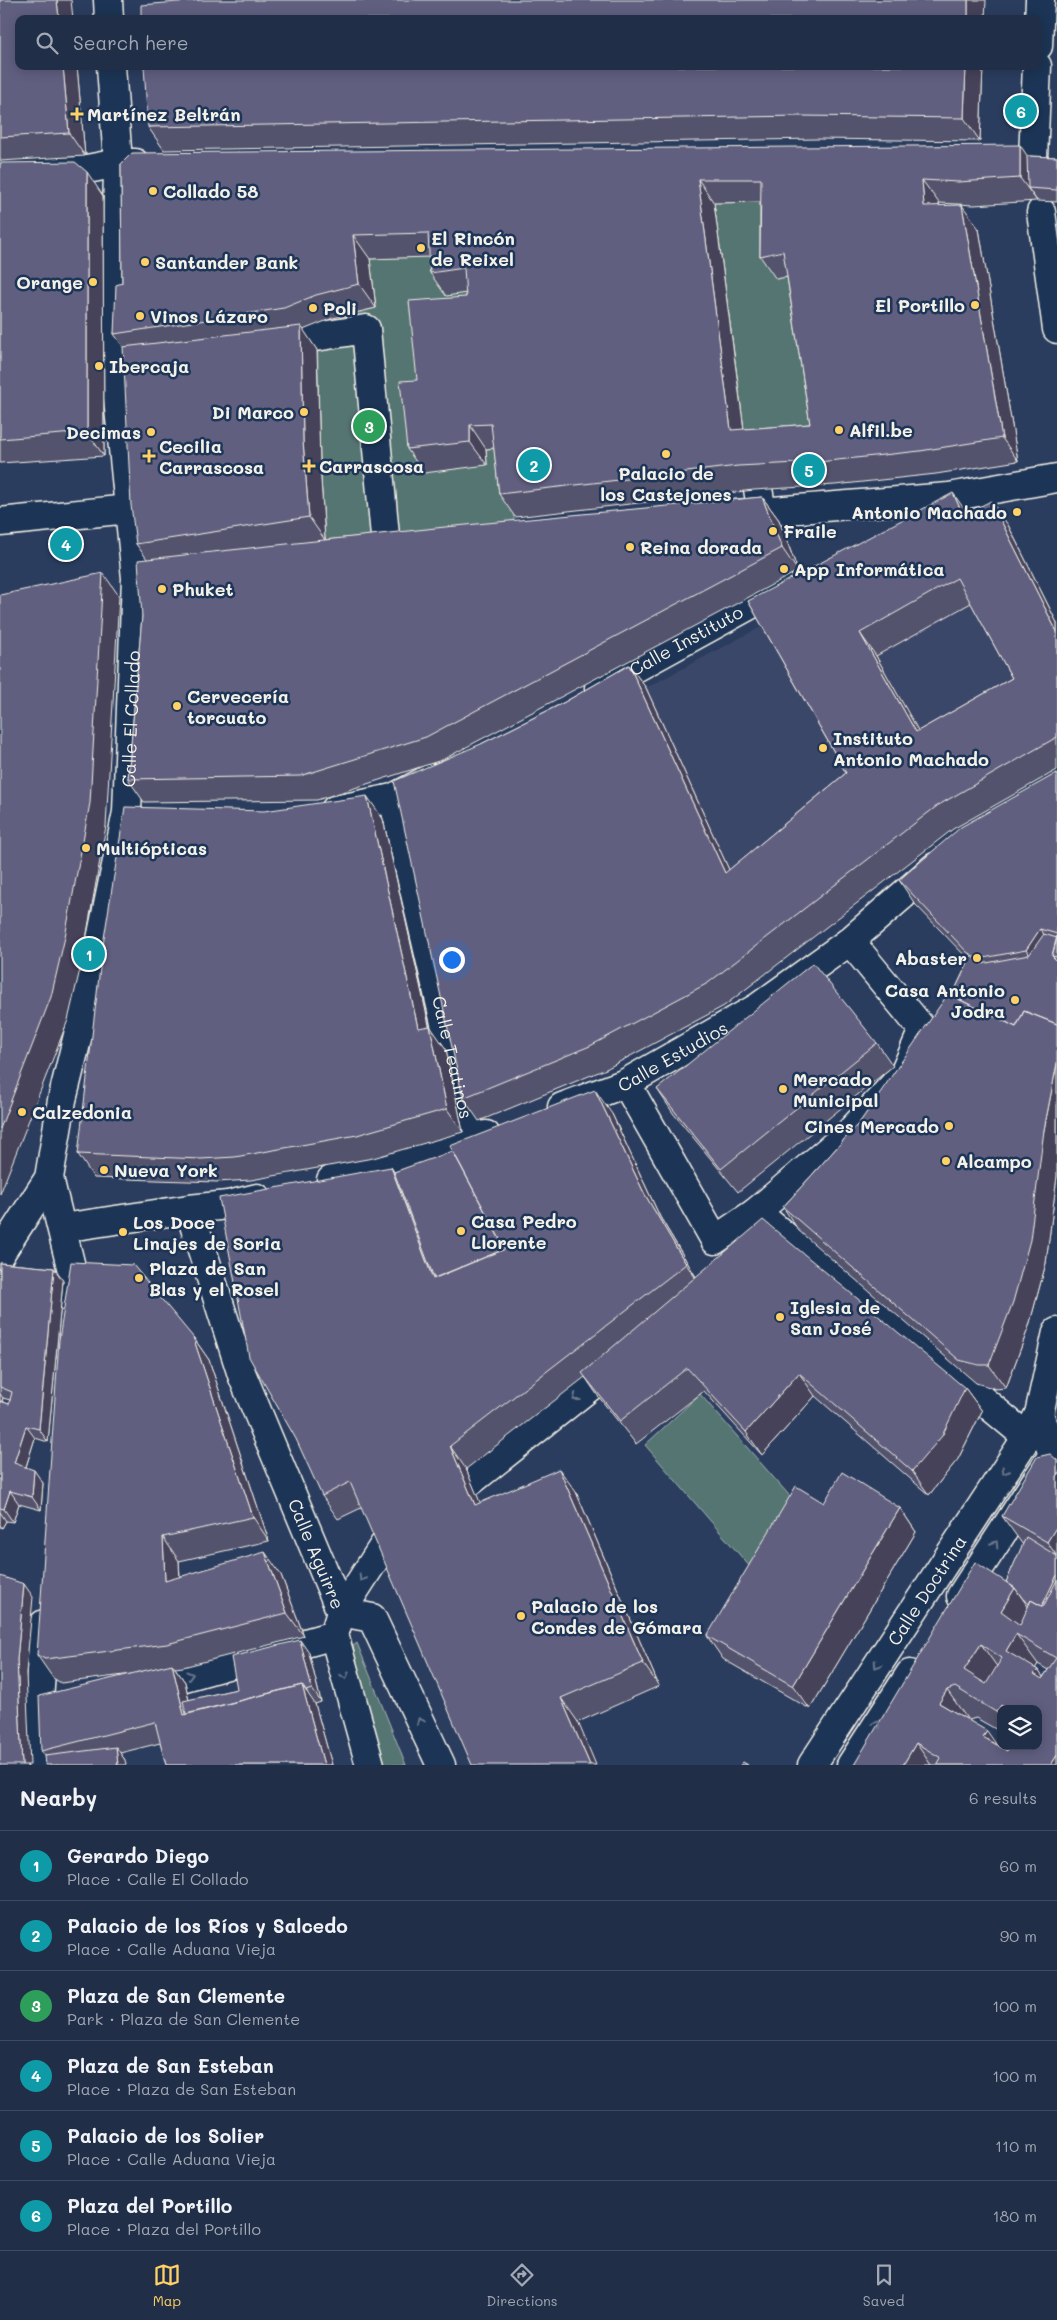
<!DOCTYPE html>
<html lang="en">
<head>
<meta charset="utf-8">
<style>
  :root { --surface:#202e47; --page:#2d3a52; --text:#f1f3f6; --muted:#a2a8b4; --line:#3d4a60; --accent:#ffd166 }
  body { margin:0; font-family:Mali,sans-serif; background:var(--page); color:var(--text) }
  .controls { position:absolute; right:15px; bottom:15px; display:grid; overflow:hidden; border-radius:10px; box-shadow:0 2px 12px #0003 }
  .controls button { width:45px; height:45px; display:grid; place-items:center; padding:0; border:0; border-bottom:1px solid var(--line); background:var(--surface); color:var(--text); font:25px sans-serif }
  .you { position:absolute; left:451px; top:959px; width:18px; height:18px; margin:-12px; border:4px solid #fff; border-radius:50%; background:#1a73e8; box-shadow:0 0 0 8px #1a73e833 }
  .badge { display:grid; place-items:center; width:32px; height:32px; border-radius:50%; background:var(--accent); color:#fff; font-size:16px; font-weight:700 }
  .pin { position:absolute; translate:-50% -50%; border:2px solid #fff; box-shadow:0 1px 5px #0006 }
  .list { margin:0; padding:0; list-style:none }
  h2 { display:flex; justify-content:space-between; align-items:center; height:65px; margin:0; padding:0 20px; font-size:21px }
  h2 small { font-size:16px; font-weight:400; color:var(--muted) }
  .list li { display:grid; grid-template-columns:32px 1fr auto; gap:15px; align-items:center; box-sizing:border-box; height:70px; padding:0 20px; border-top:1px solid var(--line) }
  .list b { display:block; font-size:19px; white-space:nowrap }
  .list p { margin:0; font-size:16px; white-space:nowrap; color:var(--muted) }
  .list em { font-size:16px; font-style:normal; color:var(--muted) }
  .icon { flex:none; width:28px; height:28px; fill:none; stroke:currentColor; stroke-width:2; stroke-linecap:round; stroke-linejoin:round }
  .map { position:relative; flex:none; width:1057px; height:1765px; overflow:hidden }
  .search { position:absolute; background:var(--surface); box-shadow:0 2px 12px #0003; left:15px; right:15px; top:15px; height:55px; display:flex; align-items:center; gap:12px; box-sizing:border-box; padding:0 18px; border-radius:10px; color:var(--muted); font-size:19px }
  .sheet { height:485px; background:var(--surface) }
  nav { display:flex; justify-content:space-around; align-items:center; box-sizing:border-box; height:70px; border-top:1px solid var(--line); background:var(--surface); font-size:14px; color:var(--muted) }
  nav a { display:grid; justify-items:center; gap:2px }
  nav .on { color:var(--accent) }
  .map>svg:first-child { display:block }
  .built { fill:#3b4769 }
  .green { fill:#547473; stroke:#a4b2ae }
  .lines { fill:none; stroke-linecap:round; stroke-linejoin:round }
  .street-casing { stroke:#f4f1e8; stroke-width:31 }
  .street { stroke:#1d3557; stroke-width:28 }
  .wall { fill:#53526e; stroke:#f4f1e8; fill-rule:evenodd }
  .shaded-wall { fill:#44425a; stroke:#f4f1e8 }
  .building { fill:#615f80; stroke:#f4f1e8; fill-rule:evenodd }
  .oneway { stroke:#68778a }
  .poi-dot { fill:#ffd166; stroke:#1d3557; stroke-width:2 }
  .labels { text-anchor:middle; dominant-baseline:central; stroke-width:5; stroke-linejoin:round; paint-order:stroke }
  .poi-label { font-size:18px; font-weight:bold; fill:#f4f1e8; stroke:#1d3557; text-anchor:start }
  .street-label { font-size:18px; fill:#f4f1e8; stroke:#1d3557 }
</style>
</head>
<body>
<div class="map">
<svg width="1057" height="1765" viewBox="0 0 1057 1765">
  <rect width="100%" height="100%" fill="#2b3d5f"/>
  <filter id="ink" filterUnits="userSpaceOnUse"><feTurbulence type="fractalNoise" baseFrequency=".02" numOctaves="2"/><feDisplacementMap in="SourceGraphic" scale="10" xChannelSelector="R" yChannelSelector="G"/><feConvolveMatrix kernelMatrix="1 2 1 2 8 2 1 2 1" color-interpolation-filters="sRGB"/></filter>
  <g filter="url(#ink)">
    <!-- built -->
    <path class="built" d="M969 516 1057 623V770L953 829 724 1006 579 726 646 688Z"/>
    <!-- green -->
    <path class="green" d="M777 202 776 279 799 274 826 447 747 453 714 203Z
      M445 256 481 292 486 449 508 448 515 532 325 540 320 464 317 324 376 308 370 259Z
      M700 1394 803 1511 757 1575 645 1445Z
      M357 1643 406 1765H378L345 1652Z"/>
    <g class="lines">
      <!-- street casing -->
      <g class="street-casing">
        <g id="street">
          <path d="M108 0 109 19"/>
          <path d="M1038 46 1040 0"/>
          <path d="M1033 158 1037 66"/>
          <path d="M0 173 77 171 118 163H135"/>
          <path d="M1041 212 1057 329"/>
          <path d="M271 344 366 329 386 547"/>
          <path d="M758 489 762 512"/>
          <path d="M736 514 949 497 1057 478"/>
          <path d="M0 522 129 509"/>
          <path id="s1" d="M599 688 783 587"/>
          <path id="s2" d="M393 798 472 1140"/>
          <path d="M335 810 393 798 431 778"/>
          <path d="M626 1083 715 1240 756 1212 850 1132 904 1074 923 1030 850 941"/>
          <path id="s3" d="M562 1107 626 1083 757 1008 850 941 935 867"/>
          <path d="M49 1178 75 1283 73 1300"/>
          <path d="M331 1180 434 1155 486 1135"/>
          <path id="s4" d="M189 1209 242 1375 341 1612"/>
          <path d="M756 1212 1027 1437"/>
          <path d="M62 1228 189 1209 228 1205 257 1198"/>
          <path id="s5" d="M0 1254 49 1178 62 1100 98 954 127 812 136 578 115 368 118 163 111 66"/>
          <path d="M471 1481 621 1362"/>
          <path d="M961 1596 1053 1455 1039 1414"/>
          <path d="M341 1612 372 1618 441 1765"/>
          <path d="M144 1685 174 1680 334 1635"/>
          <path d="M42 1765 39 1702 44 1624"/>
          <path d="M370 1765 334 1635 341 1612 384 1545"/>
          <path id="s6" d="M812 1765 1027 1437 1039 1414 1057 1332"/>
          <path d="M851 1765 910 1674"/>
        </g>
      </g>
      <!-- street -->
      <use href="#street" class="street"/>
    </g>
    <!-- wall -->
    <path class="wall" d="M0 0 19 66H77L85 156 0 161Z
      M983 66 980 141 817 139 164 150 148 127Z
      M1027 156 1057 157V202L1037 201 974 205 939 203V206L979 229 1018 461 936 474 835 485 754 490 515 517 499 494 494 448 486 449 487 465 424 473 407 449 417 380 466 297V293L446 296 430 273 429 257 370 259 376 308 333 318 303 330 317 350 320 464 325 540 762 497 779 520 798 571 442 760 317 800 144 802 128 779 147 559 136 544 124 348 114 334 122 283 121 164ZM760 202V256L776 279 787 277 810 424 744 429 714 203Z
      M0 163 103 196 104 456 0 463Z
      M967 513 1008 525 1057 623V770L953 829 724 1006 606 1069 479 1121 463 1098 481 744 563 703 629 665 646 688 729 870 846 773 748 601ZM971 603 1012 678 918 731 876 656Z
      M1057 773V1176L1046 1263 1029 1326 1006 1388 996 1389 976 1383 799 1231 783 1207 860 1122 952 996 969 960 915 904 899 880Z
      M383 819 429 1026 446 1049 463 1132 373 1158 251 1180 217 1182 94 1178 78 1154Z
      M877 1043 893 1066 738 1192 673 1113 657 1089Z
      M612 1114 660 1217 696 1277 965 1388 982 1411 958 1459 929 1495 815 1396 762 1455 704 1391 636 1444 598 1396 585 1377 466 1469 480 1503 576 1492 659 1686 578 1722 361 1508 338 1519 322 1496 394 1172Z
      M0 1263 54 1268 63 1281 48 1442 35 1438 26 1467 43 1483 41 1510 19 1504 13 1522 6 1521 2 1528 0 1527ZM3 1398 10 1400 9 1404 2 1402Z
      M193 1337 209 1360 269 1541 179 1561 180 1576 281 1575 304 1636 183 1667 175 1668 185 1682 189 1700 237 1689 309 1653 321 1702 315 1704 332 1765H166L160 1743 120 1753 125 1760 45 1756 41 1751 132 1674 61 1683 53 1678 37 1655Z
      M1057 1460V1765H854L1006 1582 1023 1545 1002 1516ZM1038 1664 1048 1670 1043 1677 1038 1670 1035 1668ZM1001 1709H1038L1007 1751 997 1745 969 1720 976 1718 1001 1732Z
      M824 1503 900 1508 916 1532 810 1709 723 1659 707 1636Z"/>
    <!-- shaded-wall -->
    <path class="shaded-wall" d="M57 0H71L73 19H59Z
      M968 0H986L985 19H968Z
      M63 66H77L85 156 69 133Z
      M966 66H983L980 141 964 118Z
      M1020 145 1036 169 1028 188 1037 201 1020 178Z
      M87 172 103 196 104 456 87 432Z
      M698 179 714 203 747 453 731 430Z
      M922 180 939 203 940 230 924 206Z
      M962 205 979 229 1018 461 1002 438Z
      M353 235 370 259 376 308 359 284Z
      M301 326 317 350 320 464 325 540 309 517 303 441Z
      M470 425 486 449 487 465 470 442Z
      M953 493 969 516 963 515Z
      M762 497 779 520 798 571 782 548Z
      M991 501 1008 525 1057 623V632Z
      M103 573 119 596 106 826 82 961 68 1020 0 1194V1129Z
      M860 633 876 656 932 755 916 732Z
      M629 665 646 688 741 896 725 873Z
      M367 796 383 819 435 1052 418 1028Z
      M1040 929 1057 952 1052 956 1042 973 1026 950Z
      M430 1026 446 1049 463 1132 447 1109Z
      M1057 1063V1176L1046 1263 1029 1326 1006 1388 989 1365 1044 1130Z
      M595 1090 612 1114 660 1217 702 1287 686 1264 644 1193Z
      M391 1167 407 1191 436 1283 433 1279Z
      M54 1268 63 1281 48 1442 39 1429Z
      M193 1337 209 1360 269 1541 253 1517Z
      M799 1373 815 1396 762 1455 746 1432Z
      M965 1388 982 1411 958 1459 929 1495 912 1471Z
      M0 1394 3 1398 0 1407Z
      M26 1426 35 1438 23 1476 14 1463Z
      M450 1446 466 1469 491 1528 475 1505Z
      M559 1469 576 1492 659 1686 643 1663Z
      M34 1470 43 1483 41 1510 32 1497Z
      M10 1491 19 1504 13 1522 4 1509Z
      M900 1508 916 1532 810 1709 793 1686Z
      M0 1512 6 1521 2 1528 0 1525Z
      M1057 1526V1556L1047 1542Z
      M163 1537 179 1561 181 1604 165 1581Z
      M265 1552 281 1575 304 1636 287 1613Z
      M1057 1575V1620L1039 1611Z
      M24 1584 33 1597 26 1673 30 1765H22L17 1660Z
      M1015 1588 1036 1618 1024 1639 1001 1611Z
      M1016 1634 1038 1664 1027 1681 1006 1651Z
      M300 1640 309 1653 321 1702 312 1689Z
      M981 1644 1003 1675 985 1700 964 1670Z
      M172 1664 185 1682 193 1719 184 1715Z
      M1038 1670 1057 1697 1034 1674Z
      M302 1685 315 1704 332 1765H324Z
      M947 1690 968 1720 939 1703Z
      M561 1698 578 1722 596 1765H590Z
      M1001 1705 1004 1709H1001V1718L996 1712Z
      M987 1731 1008 1761 983 1737Z
      M916 1743 931 1765H903Z
      M116 1747 125 1760 126 1765H118Z
      M1057 1755V1765H1051Z"/>
    <!-- building -->
    <path class="building" d="M0 0H57L59 19H19V66H63L69 133 0 137Z
      M202 0H968V19H141V5Z
      M144 66H966L964 118 801 116 148 127Z
      M1020 145V178L958 182 922 180 924 206 962 205 1002 438 920 451 819 462 738 466 499 494 491 424 470 425V442L407 449 400 381 417 380 409 301 466 297 464 268 430 273 428 233 353 235 359 284 316 295 284 308 114 334 116 285 122 283 121 164 132 153ZM698 179H761L760 256 783 251 810 424 731 430Z
      M1027 156 1057 157V190L1028 188Z
      M75 162 87 172V432L0 439V163Z
      M301 326 303 441 309 517 136 544 131 505 123 347Z
      M953 493 963 515 991 501 1057 632V737L937 806 708 983 590 1046 463 1098 394 781 481 744 563 703 629 665 725 873 846 773 748 601ZM957 578 1012 678 916 732 860 633Z
      M762 497 782 548 426 737 300 776 128 779 142 616 138 560 445 527Z
      M103 573 90 803 65 937 51 997 0 1129V595Z
      M1057 773V934L1040 929 1026 950 978 959 967 952 899 880 961 827Z
      M367 796 418 1028 430 1026 447 1109 357 1135 235 1157 201 1159 78 1154 102 951 125 807 264 811Z
      M1044 934 1057 938 1052 956 1057 961V1024L1024 1011 1016 1027 952 996 971 956 981 964 1029 955Z
      M1057 936V957L1052 956Z
      M813 963 877 1043 721 1169 657 1089Z
      M948 994 1016 1027 1024 1011 1057 1024V1063L1044 1130 1030 1240 1013 1302 989 1365H979L959 1360 783 1207 860 1122Z
      M595 1090 644 1193 686 1264 450 1446 475 1505 559 1469 643 1663 561 1698 590 1765H472L350 1482 322 1496 296 1439 249 1357 219 1198 391 1167 433 1279 505 1249 450 1146Z
      M453 1151 505 1249 434 1278 394 1172Z
      M763 1220 965 1388 942 1436 912 1471 799 1373 746 1432 687 1368 620 1421 582 1373Z
      M71 1262 133 1265 193 1337 253 1517 163 1537 165 1581 265 1552 287 1613 167 1644 45 1659 37 1655 59 1340Z
      M0 1263 54 1268 39 1429 26 1426 14 1463 34 1470 32 1497 10 1491 4 1509 0 1508V1401L9 1404 12 1392 0 1387Z
      M1050 1454 1057 1460V1526L1047 1542 1002 1516 1037 1457Z
      M842 1472 900 1508 793 1686 707 1636 796 1486 824 1503Z
      M1026 1537 1057 1556V1575L1042 1606 1031 1600 1029 1604 1023 1599 1015 1588 1006 1582Z
      M975 1562 1015 1588 1001 1611 1020 1625 1031 1600 1043 1607 1057 1580V1755L1051 1765H937L941 1758 916 1743 903 1765H854ZM1016 1634 1056 1658 1042 1679 1034 1674 1038 1670 1006 1651ZM981 1644 1002 1658 986 1684 964 1670ZM955 1687 996 1712 1001 1705 1007 1709H1015L1016 1707 1018 1709H1038V1746H1009L1007 1751 983 1737 987 1731 939 1703 947 1690Z
      M0 1576 24 1584 17 1660 22 1765H0Z
      M300 1640 312 1689 306 1691 302 1685 186 1714 183 1701 237 1689 231 1657Z
      M172 1664 184 1715 302 1685 324 1765H166L155 1722 41 1751 39 1696Z
      M116 1747 118 1765H46L45 1756Z
      M743 1762 748 1765H740Z"/>
    <!-- one-way arrows -->
    <defs><path id="oneway-chevron" d="M-2-3.5L2.5 0L-2 3.5" fill="none" stroke-width="1.6" stroke-linecap="round" stroke-linejoin="round" transform="scale(1.25)"/></defs>
    <g class="oneway">
      <use href="#oneway-chevron" transform="translate(576 1398) rotate(142)"/>
      <use href="#oneway-chevron" transform="translate(1005 1471) rotate(123)"/>
      <use href="#oneway-chevron" transform="translate(995 1544) rotate(-57)"/>
      <use href="#oneway-chevron" transform="translate(362 1578) rotate(122)"/>
      <use href="#oneway-chevron" transform="translate(877 1665) rotate(123)"/>
      <use href="#oneway-chevron" transform="translate(190 1675) rotate(-16)"/>
      <use href="#oneway-chevron" transform="translate(345 1676) rotate(74)"/>
      <use href="#oneway-chevron" transform="translate(420 1721) rotate(-115)"/>
      <use href="#oneway-chevron" transform="translate(877 1724) rotate(-57)"/>
    </g>
  </g>
  <!-- markers -->
  <g class="poi-dot">
    <path d="M74.5 106.5h5v5h5v5h-5v5h-5v-5h-5v-5h5z"/>
    <circle cx="153" cy="191" r="5"/>
    <circle cx="421" cy="248" r="5"/>
    <circle cx="145" cy="262" r="5"/>
    <circle cx="93" cy="282" r="5"/>
    <circle cx="975" cy="305" r="5"/>
    <circle cx="313" cy="308" r="5"/>
    <circle cx="140" cy="316" r="5"/>
    <circle cx="99" cy="366" r="5"/>
    <circle cx="304" cy="412" r="5"/>
    <circle cx="839" cy="430" r="5"/>
    <circle cx="151" cy="432" r="5"/>
    <circle cx="666" cy="454" r="5"/>
    <path d="M146.5 448.5h5v5h5v5h-5v5h-5v-5h-5v-5h5z"/>
    <path d="M306.5 458.5h5v5h5v5h-5v5h-5v-5h-5v-5h5z"/>
    <circle cx="1017" cy="512" r="5"/>
    <circle cx="773" cy="531" r="5"/>
    <circle cx="630" cy="547" r="5"/>
    <circle cx="784" cy="569" r="5"/>
    <circle cx="162" cy="589" r="5"/>
    <circle cx="177" cy="706" r="5"/>
    <circle cx="823" cy="748" r="5"/>
    <circle cx="86" cy="848" r="5"/>
    <circle cx="977" cy="958" r="5"/>
    <circle cx="1015" cy="1000" r="5"/>
    <circle cx="783" cy="1089" r="5"/>
    <circle cx="22" cy="1112" r="5"/>
    <circle cx="949" cy="1126" r="5"/>
    <circle cx="946" cy="1161" r="5"/>
    <circle cx="104" cy="1170" r="5"/>
    <circle cx="461" cy="1231" r="5"/>
    <circle cx="123" cy="1232" r="5"/>
    <circle cx="139" cy="1278" r="5"/>
    <circle cx="780" cy="1317" r="5"/>
    <circle cx="521" cy="1616" r="5"/>
  </g>
  <g class="labels">
    <!-- poi labels -->
    <g class="poi-label">
      <text x="87" y="114">Martínez Beltrán</text>
      <text x="163" y="191">Collado 58</text>
      <text x="431" y="238">El Rincón<tspan x="431" dy="21">de Reixel</tspan></text>
      <text x="155" y="262">Santander Bank</text>
      <text x="83" y="282" text-anchor="end">Orange</text>
      <text x="965" y="305" text-anchor="end">El Portillo</text>
      <text x="323" y="308">Poli</text>
      <text x="150" y="316">Vinos Lázaro</text>
      <text x="109" y="366">Ibercaja</text>
      <text x="294" y="412" text-anchor="end">Di Marco</text>
      <text x="849" y="430">Alfil.be</text>
      <text x="141" y="432" text-anchor="end">Decimas</text>
      <text x="159" y="446">Cecilia<tspan x="159" dy="21">Carrascosa</tspan></text>
      <text x="319" y="466">Carrascosa</text>
      <text x="666" y="473" text-anchor="middle">Palacio de<tspan x="666" dy="21">los Castejones</tspan></text>
      <text x="1007" y="512" text-anchor="end">Antonio Machado</text>
      <text x="783" y="531">Fraile</text>
      <text x="640" y="547">Reina dorada</text>
      <text x="794" y="569">App Informática</text>
      <text x="172" y="589">Phuket</text>
      <text x="187" y="696">Cervecería<tspan x="187" dy="21">torcuato</tspan></text>
      <text x="833" y="738">Instituto<tspan x="833" dy="21">Antonio Machado</tspan></text>
      <text x="96" y="848">Multiópticas</text>
      <text x="967" y="958" text-anchor="end">Abaster</text>
      <text x="1005" y="990" text-anchor="end">Casa Antonio<tspan x="1005" dy="21">Jodra</tspan></text>
      <text x="793" y="1079">Mercado<tspan x="793" dy="21">Municipal</tspan></text>
      <text x="32" y="1112">Calzedonia</text>
      <text x="939" y="1126" text-anchor="end">Cines Mercado</text>
      <text x="956" y="1161">Alcampo</text>
      <text x="114" y="1170">Nueva York</text>
      <text x="471" y="1221">Casa Pedro<tspan x="471" dy="21">Llorente</tspan></text>
      <text x="133" y="1222">Los Doce<tspan x="133" dy="21">Linajes de Soria</tspan></text>
      <text x="149" y="1268">Plaza de San<tspan x="149" dy="21">Blas y el Rosel</tspan></text>
      <text x="790" y="1307">Iglesia de<tspan x="790" dy="21">San José</tspan></text>
      <text x="531" y="1606">Palacio de los<tspan x="531" dy="21">Condes de Gómara</tspan></text>
    </g>
    <!-- street labels -->
    <g class="street-label">
      <text stroke="none"><textPath href="#s1" startOffset="99">Calle Instituto</textPath></text>
      <text stroke="none"><textPath href="#s5" startOffset="558">Calle El Collado</textPath></text>
      <text stroke="none"><textPath href="#s3" startOffset="122">Calle Estudios</textPath></text>
      <text stroke="none"><textPath href="#s2" startOffset="266">Calle Teatinos</textPath></text>
      <text stroke="none"><textPath href="#s4" startOffset="368">Calle Aguirre</textPath></text>
      <text stroke="none"><textPath href="#s6" startOffset="209">Calle Doctrina</textPath></text>
    </g>
  </g>
</svg>
<div class="controls">
<button><svg class="icon" aria-label="layers" viewBox="0 0 24 24"><path d="M12 4l9 5-9 5-9-5zM3 14l9 5 9-5"/></svg></button>
</div>
<div class="you"></div>
<div class="pin badge" style="left:89px;top:954px;background:#0f9aa8">1</div>
<div class="pin badge" style="left:534px;top:465px;background:#0f9aa8">2</div>
<div class="pin badge" style="left:369px;top:426px;background:#2e9e5b">3</div>
<div class="pin badge" style="left:66px;top:544px;background:#0f9aa8">4</div>
<div class="pin badge" style="left:809px;top:470px;background:#0f9aa8">5</div>
<div class="pin badge" style="left:1021px;top:111px;background:#0f9aa8">6</div>
<div class="search"><svg class="icon" aria-label="search" viewBox="0 0 24 24"><circle cx="10" cy="10" r="6"/><path d="M15 15l6 6"/></svg>Search here</div>
</div>
<section class="sheet">
<h2>Nearby<small>6 results</small></h2>
<ul class="list">
<li><span class="badge" style="background:#0f9aa8">1</span><div><b>Gerardo Diego</b><p>Place · Calle El Collado</p></div><em>60 m</em></li>
<li><span class="badge" style="background:#0f9aa8">2</span><div><b>Palacio de los Ríos y Salcedo</b><p>Place · Calle Aduana Vieja</p></div><em>90 m</em></li>
<li><span class="badge" style="background:#2e9e5b">3</span><div><b>Plaza de San Clemente</b><p>Park · Plaza de San Clemente</p></div><em>100 m</em></li>
<li><span class="badge" style="background:#0f9aa8">4</span><div><b>Plaza de San Esteban</b><p>Place · Plaza de San Esteban</p></div><em>100 m</em></li>
<li><span class="badge" style="background:#0f9aa8">5</span><div><b>Palacio de los Solier</b><p>Place · Calle Aduana Vieja</p></div><em>110 m</em></li>
<li><span class="badge" style="background:#0f9aa8">6</span><div><b>Plaza del Portillo</b><p>Place · Plaza del Portillo</p></div><em>180 m</em></li>
</ul>
</section>
<nav>
<a class="on"><svg class="icon" aria-label="map" viewBox="0 0 24 24"><path d="M3 6l6-2 6 2 6-2v14l-6 2-6-2-6 2zM9 4v14M15 6v14"/></svg>Map</a>
<a><svg class="icon" aria-label="directions" viewBox="0 0 24 24"><path d="M12 3l9 9-9 9-9-9zM9 14v-3h6M13 9l2 2-2 2"/></svg>Directions</a>
<a><svg class="icon" aria-label="saved" viewBox="0 0 24 24"><path d="M7 4h10v16l-5-4-5 4z"/></svg>Saved</a>
</nav>
</body>
</html>
